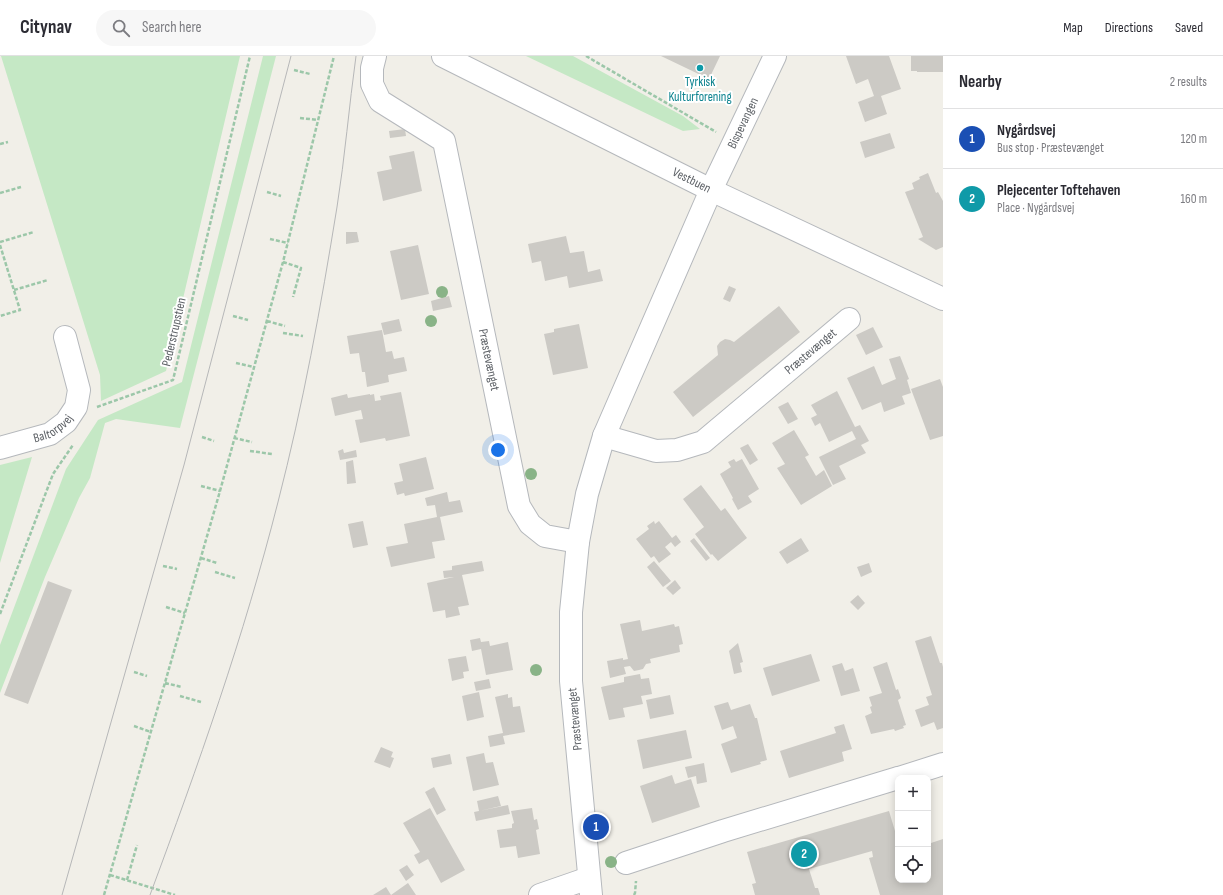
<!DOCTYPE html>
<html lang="en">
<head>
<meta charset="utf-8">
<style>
  :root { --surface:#fff; --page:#f7f7f7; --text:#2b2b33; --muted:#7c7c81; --line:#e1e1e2; --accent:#0b8043 }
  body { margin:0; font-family:"Sofia Sans Condensed",sans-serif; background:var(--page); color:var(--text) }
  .controls { position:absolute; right:12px; bottom:12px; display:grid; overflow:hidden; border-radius:8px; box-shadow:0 2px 10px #0003 }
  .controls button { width:36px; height:36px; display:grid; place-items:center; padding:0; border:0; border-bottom:1px solid var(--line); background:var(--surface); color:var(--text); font:20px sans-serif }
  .you { position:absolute; left:498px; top:394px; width:14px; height:14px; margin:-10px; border:3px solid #fff; border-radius:50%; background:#1a73e8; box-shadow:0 0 0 6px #1a73e833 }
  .badge { display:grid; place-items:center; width:26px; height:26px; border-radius:50%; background:var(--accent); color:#fff; font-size:13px; font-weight:700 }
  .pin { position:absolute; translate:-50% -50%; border:2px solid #fff; box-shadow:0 1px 4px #0006 }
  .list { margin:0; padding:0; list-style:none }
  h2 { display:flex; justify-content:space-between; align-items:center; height:52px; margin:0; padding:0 16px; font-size:17px }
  h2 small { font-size:13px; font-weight:400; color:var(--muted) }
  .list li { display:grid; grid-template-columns:26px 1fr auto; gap:12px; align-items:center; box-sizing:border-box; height:60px; padding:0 16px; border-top:1px solid var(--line) }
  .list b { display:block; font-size:15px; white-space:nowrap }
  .list p { margin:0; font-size:13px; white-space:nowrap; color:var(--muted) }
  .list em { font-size:13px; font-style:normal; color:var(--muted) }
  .icon { flex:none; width:22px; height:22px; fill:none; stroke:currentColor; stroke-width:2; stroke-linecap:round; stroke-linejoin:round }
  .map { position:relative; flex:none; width:943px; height:839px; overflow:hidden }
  header { display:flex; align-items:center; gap:24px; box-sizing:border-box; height:56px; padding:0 20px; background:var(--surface); border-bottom:1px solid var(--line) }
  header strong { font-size:19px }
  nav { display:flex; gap:22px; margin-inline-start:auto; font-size:14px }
  .search { width:280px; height:36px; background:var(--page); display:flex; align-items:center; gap:10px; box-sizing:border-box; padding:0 14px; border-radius:22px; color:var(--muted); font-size:15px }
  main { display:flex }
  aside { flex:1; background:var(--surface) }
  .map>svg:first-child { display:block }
  .green { fill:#c5e8c5 }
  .building { fill:#cccac5 }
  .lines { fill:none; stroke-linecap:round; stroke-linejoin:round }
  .minor-casing { stroke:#b5b8bc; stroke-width:24 }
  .path { stroke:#9cc7a9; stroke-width:2.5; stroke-dasharray:4 2; stroke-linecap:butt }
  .minor { stroke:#fff; stroke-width:22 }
  .tram { stroke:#b6b7b8; stroke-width:1 }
  .tree { fill:#89b387 }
  .culture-dot { fill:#0f9aa8; stroke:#fff; stroke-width:1.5 }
  .labels { text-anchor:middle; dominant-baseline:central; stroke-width:4; stroke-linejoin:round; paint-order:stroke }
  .culture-label { font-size:13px; fill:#0d838f; stroke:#fff }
  .street-label { font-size:13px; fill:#5f6368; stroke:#fff }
</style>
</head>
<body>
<header>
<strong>Citynav</strong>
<div class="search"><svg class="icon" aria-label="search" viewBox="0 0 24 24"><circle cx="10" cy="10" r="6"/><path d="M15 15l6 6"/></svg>Search here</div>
<nav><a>Map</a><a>Directions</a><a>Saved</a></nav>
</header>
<main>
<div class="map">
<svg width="943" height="839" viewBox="0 0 943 839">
  <rect width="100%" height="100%" fill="#f1efe8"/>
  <!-- green -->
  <path class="green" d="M1 0H240L166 315 101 345 100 319Z
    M263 0H276L180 372 116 363 105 367 90 422 79 442 45 521 0 637V589L66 413 98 364 182 326Z
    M526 0H573L683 60 700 73 683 75Z
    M32 401 0 507V409Z"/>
  <!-- building -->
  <path class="building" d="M661 0H720L709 23Z
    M846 0H889L901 33 881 40 887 58 865 66 858 46 874 40 868 23 856 28Z
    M911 0H943V16H917V15H911Z
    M405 73 406 80 390 82 389 75Z
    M890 77 895 92 865 102 860 86Z
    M414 95 422 135 383 145 377 116 392 113 389 100Z
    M928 117 936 137 938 136 943 145V191L936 194 918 183 923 181 905 136 914 133 912 127 920 123 919 121Z
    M346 176H357L359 186 346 188Z
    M566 180 570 197 584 195 588 216 600 213 603 225 569 232 567 220 545 225 541 205 532 207 528 188Z
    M418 189 429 238 401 244 390 195Z
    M729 230 736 233 730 246 723 243Z
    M449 240 452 251 433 255 431 245Z
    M779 250 800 276 693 361 673 336 718 299 717 290 720 286 725 283 730 284 734 286Z
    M399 263 402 275 384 279 381 267Z
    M579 268 588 312 553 319 544 278 554 276V273Z
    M873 271 883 291 866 299 856 279Z
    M382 274 386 296 392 295 394 303 404 301 407 315 388 319 389 326 367 331 365 316H362L359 297 350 298 347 280Z
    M900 300 909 323 907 324 911 337 902 340 905 348 884 356 881 346 862 354 847 322 874 310 882 329 896 323 889 303Z
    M940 323 943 331V380L930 384 911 333Z
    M837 335 855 371 860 369 869 385 861 389 866 397 839 410 846 423 833 429 819 401 856 383 852 375 829 386 820 367 815 370 811 362 817 359 811 349Z
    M401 336 410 380 386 385 385 382 360 387 355 364 363 363 361 354 335 360 331 342 347 338 348 342 370 338V339L374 338 375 345 381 344 380 340Z
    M788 346 798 363 788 368 778 351Z
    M794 374 809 399 805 401 816 420 824 414 832 430 801 449 777 412 785 408 772 387Z
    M748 388 758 404 750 409 740 392Z
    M343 393 344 397 356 394 357 401 340 404 338 395Z
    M426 401 434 433 405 440 404 437 397 439 394 427 403 425 399 408Z
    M734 403 736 406 742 403 759 433 748 440 752 446 738 454 732 443 733 442 720 418 731 411 728 406Z
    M353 404 356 427 347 428 346 406Z
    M701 429 721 455 725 452 747 482 718 505 712 498 711 499 695 478 704 471 683 443Z
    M447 436 449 446 460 444 463 456 440 461 445 484 432 486 435 502 391 511 386 491 408 487 404 468 437 461 435 449 427 450 425 442Z
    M363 465 368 489 353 492 348 468Z
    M654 465 655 468 659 465 672 482 676 479 681 486 675 491 671 486 665 491 671 498 659 507 654 500 651 502 636 483 649 473 647 470Z
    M694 482 710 502 706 505 690 485Z
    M801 482 809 495 787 508 779 496Z
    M482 505 484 515 462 519 469 549 458 551 460 559 446 562 445 554 433 556 427 527 454 521 444 522 443 515 452 514V510Z
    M654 505 671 525 663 531 647 511Z
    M869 507 872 516 861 521 857 511Z
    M675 524 681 532 673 539 666 532Z
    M48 525 72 534 28 648 4 639Z
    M858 539 865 547 858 554 850 546Z
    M640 564 642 575 674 568 675 571 679 570 683 588 679 589 680 596 650 603 651 607 646 608 643 613 639 614 634 615 630 610 624 611 626 618 610 622 607 605 623 602V604L628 603 620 568Z
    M931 580 940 607H942L943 611V672L937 674 934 666 921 671 915 654 929 649 926 641 932 639 915 585Z
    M480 582 481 586 489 585 490 590 508 586 513 614 486 619 481 593 472 595 470 584Z
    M738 587 743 606 740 607 742 616 734 618 729 595Z
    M811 598 820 625 772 640 763 612Z
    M466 600 469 615 463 616 464 622 452 625 448 603Z
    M887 606 896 634 898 633 901 642 898 644 906 669 903 670 904 672 895 675 894 673 871 678 865 660 872 657 870 651 872 650 869 641 882 637 873 611Z
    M842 607 845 615 853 612 860 635 841 640 832 610Z
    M640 618 641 623 649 622 652 638 641 640 643 648 623 652 625 661 609 664 601 631 624 626V621Z
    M489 623 491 632 476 635 474 626Z
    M479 636 484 661 467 665 462 640Z
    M508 638V642L512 641 513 651 520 650 525 676 503 680 505 688 490 691 488 680 503 677 495 641Z
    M670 639 674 658 650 663 646 644Z
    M728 646 731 654 750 648 755 662H757L767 704 760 706 761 708 731 717 721 688 737 682 733 670 722 674 714 650Z
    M844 668 852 693 842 696 844 705 789 722 780 695 836 677 834 671Z
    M686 674 692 702 643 713 637 684Z
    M381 691 393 696 391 701 394 702 390 712 374 706Z
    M484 697 486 707 493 706 499 729 473 735 466 701Z
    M450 698 452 708 433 712 431 702Z
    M704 707 707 726 697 728 696 720 688 722 685 711Z
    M672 719 675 728 691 723 700 751 652 767 640 730Z
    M434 731 446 754 437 759 425 736Z
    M498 740 501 750 479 755 477 745Z
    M508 749 510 758 476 765 474 756Z
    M430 752 465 814 441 827 428 803 419 808 414 799 420 796 403 767Z
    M532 752 534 764 537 763 539 773 536 774 540 798 518 802 516 790 500 792 497 774 512 772V768L514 767 511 755Z
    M889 755 898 785V824H928V788L943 783V839H880L869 802 873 801 872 795 809 813 815 832H818L820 839H755L752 828 756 827 747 796Z
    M407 809 414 819 406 825 399 814Z
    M408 827 416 839H373L386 831 391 839Z"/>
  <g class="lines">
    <!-- minor casing -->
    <g class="minor-casing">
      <g id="minor">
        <path id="s1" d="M375 0 372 12V28L380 45 444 85 519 450 530 468 545 480 578 486"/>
        <path id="s2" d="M443 0 711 134 943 243"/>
        <path id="s3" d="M604 380 656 395 677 394 703 386 849 263"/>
        <path id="s4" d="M0 392 50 378 66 366 76 351 79 334 65 281"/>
        <path d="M899 722 943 708"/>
        <path d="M626 807 723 775 898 722"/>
        <path d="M540 839 589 822"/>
        <path id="s5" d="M591 839 571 625V556L578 486 587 438 604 380 711 134 775 0"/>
      </g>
    </g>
    <!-- path -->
    <path class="path" d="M586 0 716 76
      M294 14 310 18
      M300 62 318 64
      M0 88 8 86
      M267 136 281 140
      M0 137 21 131
      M270 183 288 187
      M0 186 34 176
      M0 189 20 254 0 260
      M283 206 301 212 293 241
      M14 234 48 224
      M233 260 248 264
      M267 265 285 270
      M283 277 303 280
      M236 307 254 311
      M97 351 173 324 250 0
      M202 381 214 385
      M234 382 252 386
      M250 395 272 398
      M201 430 220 435
      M201 502 217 507
      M163 510 177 513
      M215 516 235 522
      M166 551 185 557
      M0 558 53 418 73 389
      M134 616 147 620
      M165 627 182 631
      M180 640 201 646
      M134 670 151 676
      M110 819 175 839
      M127 824 137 789
      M104 839 220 435 283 206 334 0
      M634 839 635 837 636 825"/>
    <!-- minor -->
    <use href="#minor" class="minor"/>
    <!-- tram -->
    <path class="tram" d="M62 839 184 409 291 0
      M150 839C198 710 244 580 278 446 303 349 321 250 337 151 345 101 349 50 356 0"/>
  </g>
  <!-- trees -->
  <g class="tree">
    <circle cx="442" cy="236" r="6"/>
    <circle cx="431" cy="265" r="6"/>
    <circle cx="531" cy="418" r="6"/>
    <circle cx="536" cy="614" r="6"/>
    <circle cx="611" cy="806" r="6"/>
  </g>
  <!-- markers -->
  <circle class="culture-dot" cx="700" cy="12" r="4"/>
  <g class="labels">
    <!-- culture labels -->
    <g class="culture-label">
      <text x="700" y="26">Tyrkisk<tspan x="700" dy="15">Kulturforening</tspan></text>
    </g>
    <!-- street labels -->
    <g class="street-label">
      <text stroke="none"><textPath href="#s5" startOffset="806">Bispevangen</textPath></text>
      <text stroke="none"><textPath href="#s2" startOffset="278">Vestbuen</textPath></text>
      <text transform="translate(174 276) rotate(-77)">Pederstrupstien</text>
      <text stroke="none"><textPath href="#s3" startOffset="243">Præstevænget</textPath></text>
      <text stroke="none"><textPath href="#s1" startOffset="346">Præstevænget</textPath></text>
      <text stroke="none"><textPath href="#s4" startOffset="57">Baltorpvej</textPath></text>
      <text transform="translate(575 663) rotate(-95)">Præstevænget</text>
    </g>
  </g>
</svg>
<div class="controls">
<button>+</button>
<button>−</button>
<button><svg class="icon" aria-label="locate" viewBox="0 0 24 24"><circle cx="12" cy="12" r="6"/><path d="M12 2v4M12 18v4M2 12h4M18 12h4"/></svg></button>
</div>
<div class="you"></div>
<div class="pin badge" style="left:596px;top:771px;background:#1a4fb4">1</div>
<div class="pin badge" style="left:804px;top:798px;background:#0f9aa8">2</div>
</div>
<aside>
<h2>Nearby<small>2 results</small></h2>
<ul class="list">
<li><span class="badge" style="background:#1a4fb4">1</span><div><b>Nygårdsvej</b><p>Bus stop · Præstevænget</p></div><em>120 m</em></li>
<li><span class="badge" style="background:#0f9aa8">2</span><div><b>Plejecenter Toftehaven</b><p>Place · Nygårdsvej</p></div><em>160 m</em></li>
</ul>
</aside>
</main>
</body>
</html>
